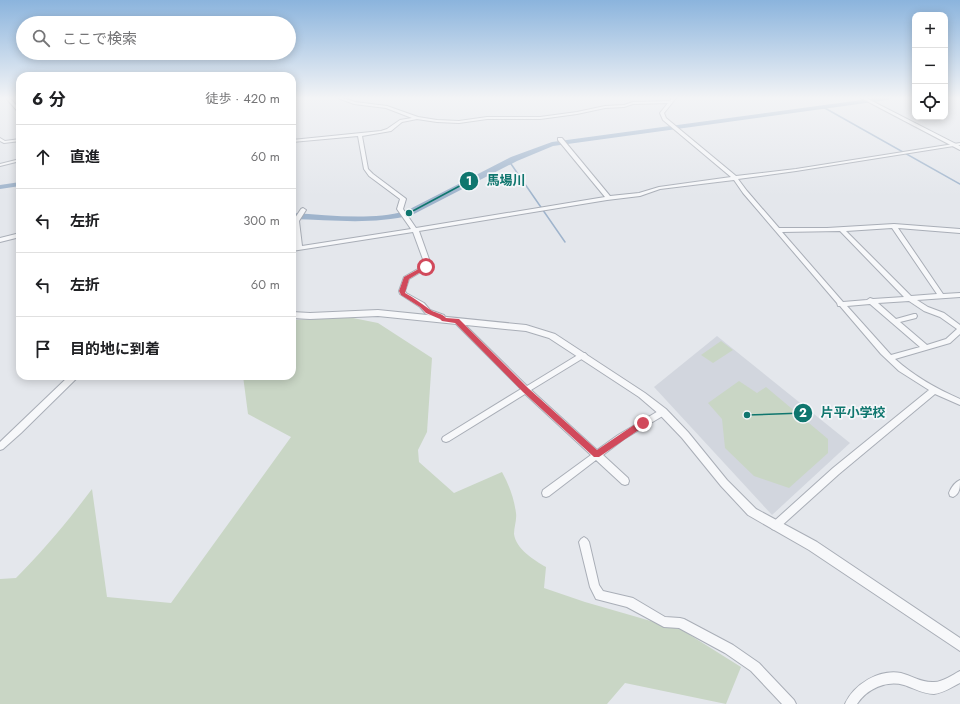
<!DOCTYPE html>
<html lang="ja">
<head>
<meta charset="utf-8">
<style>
  :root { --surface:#fff; --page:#f2f2f2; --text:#202124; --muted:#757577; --line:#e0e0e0 }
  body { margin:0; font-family:Jost,"Noto Sans JP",sans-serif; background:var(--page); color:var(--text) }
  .controls { position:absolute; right:12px; top:12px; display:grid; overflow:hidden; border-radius:8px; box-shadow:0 2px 10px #0003 }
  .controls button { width:36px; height:36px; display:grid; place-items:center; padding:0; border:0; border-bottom:1px solid var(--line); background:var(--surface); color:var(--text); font:20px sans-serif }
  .stop { position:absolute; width:12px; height:12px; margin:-9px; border:3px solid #d1495b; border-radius:50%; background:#fff }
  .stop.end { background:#d1495b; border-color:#fff; box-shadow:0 1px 4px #0008 }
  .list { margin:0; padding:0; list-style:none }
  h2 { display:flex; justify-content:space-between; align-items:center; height:52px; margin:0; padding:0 16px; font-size:17px }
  h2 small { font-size:13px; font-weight:400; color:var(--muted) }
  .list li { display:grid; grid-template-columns:26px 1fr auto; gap:12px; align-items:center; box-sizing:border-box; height:64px; padding:0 16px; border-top:1px solid var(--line) }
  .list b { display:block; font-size:15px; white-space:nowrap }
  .list em { font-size:13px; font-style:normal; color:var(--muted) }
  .icon { flex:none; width:22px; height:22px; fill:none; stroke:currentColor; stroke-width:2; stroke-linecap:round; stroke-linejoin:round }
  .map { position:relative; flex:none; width:960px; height:704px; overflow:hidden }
  .search { position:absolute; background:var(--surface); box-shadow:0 2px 10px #0003; left:16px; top:16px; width:280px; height:44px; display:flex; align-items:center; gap:10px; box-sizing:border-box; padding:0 14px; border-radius:22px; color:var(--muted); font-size:15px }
  .panel { position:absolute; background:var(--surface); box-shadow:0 2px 10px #0003; left:16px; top:72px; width:280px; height:308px; border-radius:12px }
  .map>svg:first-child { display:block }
  .built { fill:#d2d6de }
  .green { fill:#c9d6c5 }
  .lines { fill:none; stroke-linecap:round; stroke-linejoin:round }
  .stream { stroke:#9fb4cc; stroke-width:1.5 }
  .river { fill:#9fb4cc; fill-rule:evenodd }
  .minor-casing { stroke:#a9aeb7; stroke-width:2 }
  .tertiary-casing { stroke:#a9aeb7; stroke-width:2 }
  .minor { fill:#f7f8fa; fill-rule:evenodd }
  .tertiary { fill:#f7f8fa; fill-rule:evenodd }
  .route { fill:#d1495b }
  .leader { fill:none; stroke:#0f766e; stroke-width:1.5 }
  .callout-dot { fill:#0f766e; stroke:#f4f6f9; stroke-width:1.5 }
  .mark-label { font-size:12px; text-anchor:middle; font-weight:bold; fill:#fff }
  .callout-label { font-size:13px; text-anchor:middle; font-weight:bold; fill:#0f766e; stroke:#f4f6f9; stroke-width:3.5; stroke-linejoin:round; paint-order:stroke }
</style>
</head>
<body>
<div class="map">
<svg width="960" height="704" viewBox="0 0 960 704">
  <rect width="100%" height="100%" fill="#e4e7ec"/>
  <!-- built -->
  <path class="built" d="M717 336 850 443 772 515 654 387Z"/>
  <!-- green -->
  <path class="green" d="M348 317 378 323 432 358 427 432 418 450 419 462 454 493 502 472C509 485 514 498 516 513 517 520 514 527 514 534 516 549 534 560 546 567L544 588 585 602 682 630 741 667 726 704 625 683 607 704H0V579L16 578C44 550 68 521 92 489L107 597 171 603 291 437 248 414 243 376H292V322L294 320Z
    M721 341 733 350 713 363 701 355Z
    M739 381 757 393 766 387 828 439V453L789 488 754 476 725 448 722 419 708 403Z"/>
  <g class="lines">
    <!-- stream -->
    <path class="stream" d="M823 107 960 184
      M509 161 565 242"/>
    <!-- river -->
    <path class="river" d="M876 98H891L888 100 553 146 517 161 412 215C372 225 333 220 292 219V213C330 215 369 221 406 211L511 157 552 142Z
      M20 182V186L0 189V185Z"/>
    <!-- minor casing -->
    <g class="minor-casing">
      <path id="minor" d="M338 98H343L355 102 387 106 418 117 437 120 459 121 487 117H540L577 112 605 106 624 105 633 102 670 101 672 98H676L664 113 666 118 736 176 796 169 960 143V145L796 171 738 179 747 191 779 228H827L894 224 960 229V233L898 228 943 294 960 293V297L917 300 928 307 944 313 960 325V334L950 343 895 359C914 376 937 389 960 399V405L935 394 839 474 778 529 775 530 772 529 770 526 772 523 833 468 929 390 899 371 881 354 840 306H838L837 303 743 193 734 180 660 189 640 196 607 200 419 231 430 262 429 267 409 279 405 291 406 293 424 303 430 310 444 315 447 320 444 322H442L440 319 426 314 420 307 400 294 399 291 404 277 423 266 424 262 413 232 292 251V247H296L293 221 301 209 303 208 306 210 299 221 302 246 411 229 397 209 400 199 369 176 364 169 358 136 292 142V140L381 131 387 129 400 120 412 118 386 108 354 104ZM668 103 660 113 663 120 731 177 659 187 639 193 610 196 562 138H558V140L605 197 416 228 403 209 406 199 405 198 373 174 368 169 362 136 391 131 402 122 417 119 437 122 459 123 487 119H540L577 114 605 108 624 107 633 104ZM892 228 937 294 911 296 846 231ZM840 231 904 297 873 299 870 298 867 300 843 302 782 232ZM909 301 924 311 940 317 957 329 946 339 927 345 900 322 916 318 917 316 916 314H914L896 319 878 303ZM870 304 920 347 891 355 847 306Z
        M0 138 5 141 20 139V141L4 143 0 141Z
        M20 159V161L0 166V164Z
        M20 233V237L0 242V238Z
        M455 319H459L527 386 581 353H585L587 355 585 357 531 390 597 450 618 435 660 410 663 409 666 410 667 412 666 414 624 439 603 455 628 478 629 481 628 484 625 485 622 484 596 460 549 496 546 497 543 496 542 493 543 490 591 455 525 394 449 441 446 442 443 441 442 439 443 437 521 389 455 323 454 321Z
        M69 376H79L21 433 3 449 0 450V442Z
        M960 480C960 487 960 494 953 497L950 496 949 493C951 488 955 482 960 480Z
        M584 537 587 539 589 542 599 585 603 591 633 598 665 617 680 618 684 619 733 645 759 663 794 700 796 704H782L751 671 725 653 679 628 664 627 627 607 596 599 590 587 579 542 581 539Z
        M960 671V683C952 687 943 693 934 694 923 694 914 688 904 685 886 680 867 689 857 704H845C854 684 879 669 901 673 912 676 922 683 934 682 943 682 952 675 960 671Z"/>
    </g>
    <!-- tertiary casing -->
    <g class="tertiary-casing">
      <path id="tertiary" d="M6 98H10L20 110V114Z
        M861 98H866L960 146V150Z
        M378 310 526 325 555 334 645 393 666 409 688 432 727 480 756 509 817 542 960 638V651L809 550 748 515 721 486 682 438 660 415 639 397 549 338 526 331 378 316 310 319 292 318V312L310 313Z"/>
    </g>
    <!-- minor -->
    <use href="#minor" class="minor"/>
    <!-- tertiary -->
    <use href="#tertiary" class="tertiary"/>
  </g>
  <!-- sky -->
  <linearGradient id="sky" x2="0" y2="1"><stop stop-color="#8bb4dd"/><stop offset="0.5" stop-color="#f3f4f6"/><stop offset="1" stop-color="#f3f4f6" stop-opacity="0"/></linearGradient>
  <rect width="960" height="196" fill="url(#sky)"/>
  <!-- route -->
  <path class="route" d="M424 266 429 267 409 279 405 293C414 298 421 303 429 309 434 313 442 313 446 318L459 319 528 388 597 450 640 421H646V425L599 457H594L523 392 455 323 442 321 440 319 426 313 420 307 401 295 399 291 404 277Z"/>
  <!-- callouts -->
  <path class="leader" d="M409 213L469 181M747 415L803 413"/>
  <g class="callout-dot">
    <circle cx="409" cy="213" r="4"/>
    <circle cx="747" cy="415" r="4"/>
    <circle cx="469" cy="181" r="10"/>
    <circle cx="803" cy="413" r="10"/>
  </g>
  <g class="mark-label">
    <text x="469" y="185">1</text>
    <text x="803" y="417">2</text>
  </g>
  <g class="callout-label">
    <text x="506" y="185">馬場川</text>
    <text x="853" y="417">片平小学校</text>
  </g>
</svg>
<div class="controls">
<button>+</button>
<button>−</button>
<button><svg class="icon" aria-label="locate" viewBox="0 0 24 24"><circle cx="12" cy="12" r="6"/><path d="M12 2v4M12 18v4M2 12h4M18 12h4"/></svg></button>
</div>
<div class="stop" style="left:426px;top:267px"></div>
<div class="stop end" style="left:643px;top:423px"></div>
<div class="search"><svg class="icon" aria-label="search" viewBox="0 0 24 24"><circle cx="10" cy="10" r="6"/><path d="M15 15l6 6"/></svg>ここで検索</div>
<section class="panel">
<h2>6 分<small>徒歩 · 420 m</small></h2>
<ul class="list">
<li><svg class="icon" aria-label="ahead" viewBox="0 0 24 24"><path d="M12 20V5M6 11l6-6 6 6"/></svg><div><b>直進</b></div><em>60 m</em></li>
<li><svg class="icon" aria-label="left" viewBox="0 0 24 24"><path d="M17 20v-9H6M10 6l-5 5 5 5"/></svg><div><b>左折</b></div><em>300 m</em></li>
<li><svg class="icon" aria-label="left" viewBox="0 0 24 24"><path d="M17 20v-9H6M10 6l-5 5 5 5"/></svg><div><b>左折</b></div><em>60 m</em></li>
<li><svg class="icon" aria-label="arrive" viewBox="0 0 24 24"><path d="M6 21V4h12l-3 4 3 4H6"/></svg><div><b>目的地に到着</b></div></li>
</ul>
</section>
</div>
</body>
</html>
